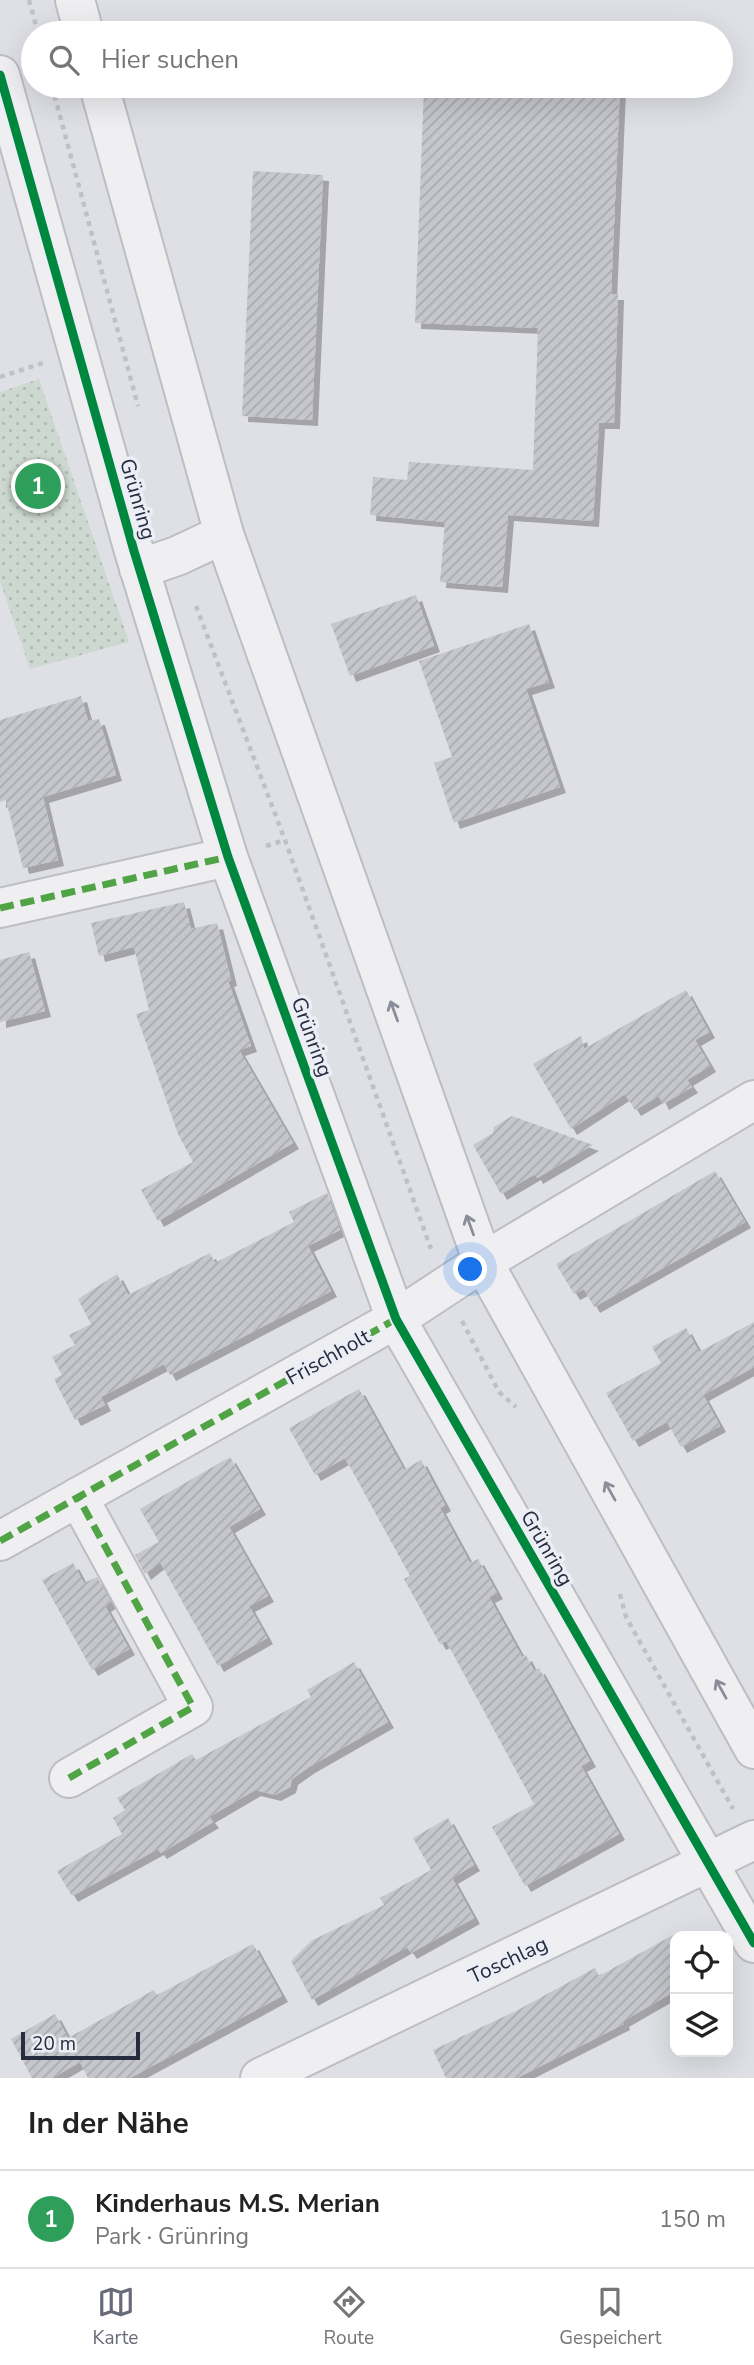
<!DOCTYPE html>
<html lang="de">
<head>
<meta charset="utf-8">
<style>
  :root { --surface:#fff; --page:#f6f6f6; --text:#222; --muted:#767676; --line:#e0e0e0; --accent:#676a78 }
  body { margin:0; font-family:"Nunito Sans",sans-serif; background:var(--page); color:var(--text) }
  .controls { position:absolute; right:21px; bottom:21px; display:grid; overflow:hidden; border-radius:14px; box-shadow:0 7px 28px #0002 }
  .controls button { width:63px; height:63px; display:grid; place-items:center; padding:0; border:0; border-bottom:2px solid var(--line); background:var(--surface); color:var(--text); font:35px sans-serif }
  .scale { position:absolute; left:21px; bottom:18px; width:119px; box-sizing:border-box; padding-left:7px; border:4px solid #262b3e; border-top:0; font-size:19px; line-height:24px; white-space:nowrap; color:#262b3e; -webkit-text-stroke:5px #eceef5; paint-order:stroke }
  .you { position:absolute; left:471px; top:1270px; width:24px; height:24px; margin:-18px; border:5px solid #fff; border-radius:50%; background:#1a73e8; box-shadow:0 0 0 10px #1a73e833 }
  .badge { display:grid; place-items:center; width:46px; height:46px; border-radius:50%; background:var(--accent); color:#fff; font-size:23px; font-weight:700 }
  .pin { position:absolute; translate:-50% -50%; border:4px solid #fff; box-shadow:0 2px 7px #0006 }
  .list { margin:0; padding:0; list-style:none }
  h2 { display:flex; justify-content:space-between; align-items:center; height:91px; margin:0; padding:0 28px; font-size:30px }
  h2 small { font-size:23px; font-weight:400; color:var(--muted) }
  .list li { display:grid; grid-template-columns:46px 1fr auto; gap:21px; align-items:center; box-sizing:border-box; height:98px; padding:0 28px; border-top:2px solid var(--line) }
  .list b { display:block; font-size:26px; white-space:nowrap }
  .list p { margin:0; font-size:23px; white-space:nowrap; color:var(--muted) }
  .list em { font-size:23px; font-style:normal; color:var(--muted) }
  .icon { flex:none; width:38px; height:38px; fill:none; stroke:currentColor; stroke-width:2; stroke-linecap:round; stroke-linejoin:round }
  .map { position:relative; flex:none; width:754px; height:2078px; overflow:hidden }
  .search { position:absolute; background:var(--surface); box-shadow:0 7px 28px #0002; left:21px; right:21px; top:21px; height:77px; display:flex; align-items:center; gap:18px; box-sizing:border-box; padding:0 24px; border-radius:38px; color:var(--muted); font-size:26px }
  .sheet { height:189px; background:var(--surface) }
  nav { display:flex; justify-content:space-around; align-items:center; box-sizing:border-box; height:98px; border-top:2px solid var(--line); background:var(--surface); font-size:19px; color:var(--muted) }
  nav a { display:grid; justify-items:center; gap:4px }
  nav .on { color:var(--accent) }
  .map>svg:first-child { display:block }
  .park { fill:url(#park-dots) }
  .building { fill:url(#building-hatch); filter:url(#shadow) }
  .lines { fill:none; stroke-linecap:round; stroke-linejoin:round }
  .street-casing { stroke:#bdbec3; stroke-width:42 }
  .path { stroke:#c0c1c6; stroke-width:4.5; stroke-dasharray:5 5; stroke-linecap:butt }
  .street { stroke:#efeff2; stroke-width:38 }
  .quiet { stroke:#50a446; stroke-width:7; stroke-dasharray:14 7; stroke-linecap:butt }
  .cycleway-casing { stroke:#eceef5; stroke-width:13 }
  .cycleway { stroke:#00873e; stroke-width:9 }
  .oneway { stroke:#8a8d98 }
  .labels { text-anchor:middle; dominant-baseline:central; stroke-width:7; stroke-linejoin:round; paint-order:stroke }
  .street-label { font-size:21px; fill:#262b3e; stroke:#eceef5 }
</style>
</head>
<body>
<div class="map">
<svg width="754" height="2078" viewBox="0 0 754 2078">
  <defs>
    <pattern id="park-dots" width="8" height="8" patternUnits="userSpaceOnUse" patternTransform="scale(1.75)"><rect width="8" height="8" fill="#cdd8d0"/><path d="M2 2h.1M6 6h.1" fill="none" stroke="#b0bab4" stroke-width="1.8" stroke-linecap="round"/></pattern>
    <pattern id="building-hatch" width="6" height="6" patternUnits="userSpaceOnUse" patternTransform="scale(1.75)"><rect width="6" height="6" fill="#c5c7cc"/><path d="M-1 1l2-2M0 6l6-6M5 7l2-2" fill="none" stroke="#a9abb0"/></pattern>
    <filter id="shadow"><feDropShadow dx="6" dy="6" stdDeviation="0" flood-color="#0004"/></filter>
  </defs>
  <rect width="100%" height="100%" fill="#dfe0e5"/>
  <!-- park -->
  <path class="park" d="M39 379 129 642 30 669 0 581V392Z"/>
  <!-- building -->
  <path class="building" d="M424 86H620L611 294H618L614 423H599L593 521 508 515 502 587 440 582 445 522 370 515 373 477 407 480 409 462 533 470 538 328 415 323Z
    M253 171 323 175 312 420 242 416Z
    M416 595 434 646 350 676 331 624Z
    M529 624 549 682 526 689 560 787 454 823 434 763 452 757 419 661Z
    M81 696 88 721 99 719 116 775 43 797 58 860 23 868 6 800 0 802V720Z
    M184 902 191 929 217 923 231 980 228 981 251 1046 239 1050 293 1143 158 1221 141 1190 193 1162 178 1134 136 1014 149 1010 134 947 99 956 91 923Z
    M29 952 45 1011 0 1022V960Z
    M686 990 709 1032 695 1040 710 1066 687 1080 692 1087 663 1104 659 1096 635 1110 625 1094 571 1129 533 1064 581 1036 584 1049Z
    M512 1116 593 1145 537 1178 535 1174 501 1194 473 1145 493 1133 494 1127Z
    M715 1171 745 1222 594 1307 584 1289 574 1294 556 1264Z
    M327 1193 340 1230 308 1246 331 1291 170 1375 164 1364 101 1397 105 1405 75 1420 54 1379 62 1375 52 1357 75 1345 69 1335 91 1324 78 1299 117 1274 128 1295 210 1253 215 1263 294 1222 289 1212Z
    M754 1322V1367L703 1395 720 1426 681 1447 667 1422 633 1441 606 1393 661 1363 652 1347 686 1328 699 1352Z
    M359 1389 404 1470 421 1460 445 1505 440 1508 470 1563 478 1559 497 1593 489 1597 522 1657 526 1655 534 1671 539 1668 590 1761 581 1766 619 1834 525 1886 492 1827 534 1804 446 1641 440 1644 404 1579 410 1576 345 1458 315 1475 289 1428Z
    M230 1457 260 1509 229 1527 268 1596 249 1606 267 1638 218 1666 160 1562 145 1574 135 1555 159 1542 140 1509Z
    M73 1563 84 1583 97 1577 111 1602 105 1606 129 1649 92 1670 42 1580Z
    M354 1662 388 1722 309 1767 292 1779 290 1787 275 1795 255 1790 209 1817 213 1822 161 1853 158 1849 72 1896 57 1871 122 1834 113 1818 125 1810 117 1798 192 1754 196 1760 311 1697 307 1690Z
    M448 1818 474 1865 452 1878 474 1918 411 1953 407 1947 312 2000 291 1961 311 1941 384 1905 380 1898 431 1870 413 1838Z
    M675 1934V1991L623 2021 624 2024 517 2078H446L433 2050 516 2011 595 1968 599 1976Z
    M253 1944 282 1996 130 2078H88L80 2062 52 2078H32L11 2039 55 2014 68 2038 154 1990 157 1995Z"/>
  <g class="lines">
    <!-- street casing -->
    <g class="street-casing">
      <path id="street" d="M75 0 84 33
        M0 75 134 551 228 857 396 1319 754 1943
        M99 86 224 534 483 1262 754 1749
        M139 569 177 556 224 534
        M0 908 228 857
        M0 1541 396 1319 483 1262 754 1100
        M69 1778 193 1707 78 1497
        M260 2078 754 1840"/>
    </g>
    <!-- path -->
    <path class="path" d="M29 0 38 33
      M52 86 138 406
      M0 377 43 363
      M196 606 285 840 431 1249
      M266 846 285 840
      M462 1321 499 1392 516 1407
      M620 1594 626 1617 733 1809"/>
    <!-- street -->
    <use href="#street" class="street"/>
    <!-- quiet -->
    <path class="quiet" d="M0 908 228 857
      M0 1541 396 1319
      M69 1778 193 1707 78 1497"/>
    <!-- cycleway casing -->
    <g class="cycleway-casing">
      <path id="cycleway" d="M0 75 134 551 228 857 396 1319 754 1943"/>
    </g>
    <!-- cycleway -->
    <use href="#cycleway" class="cycleway"/>
  </g>
  <!-- one-way arrows -->
  <defs><path id="oneway-shaft" d="M-6 0H5M1.5-3L5.5 0L1.5 3" fill="none" stroke-width="1.6" stroke-linecap="round" stroke-linejoin="round" transform="scale(1.75)"/></defs>
  <g class="oneway">
    <use href="#oneway-shaft" transform="translate(394 1011) rotate(-110)"/>
    <use href="#oneway-shaft" transform="translate(470 1225) rotate(-110)"/>
    <use href="#oneway-shaft" transform="translate(610 1491) rotate(-119)"/>
    <use href="#oneway-shaft" transform="translate(721 1689) rotate(-119)"/>
  </g>
  <g class="labels">
    <!-- street labels -->
    <g class="street-label">
      <text transform="translate(138 499) rotate(74)">Grünring</text>
      <text transform="translate(312 1037) rotate(70)">Grünring</text>
      <text transform="translate(328 1357) rotate(-29)">Frischholt</text>
      <text transform="translate(547 1548) rotate(60)">Grünring</text>
      <text transform="translate(508 1960) rotate(-25)">Toschlag</text>
    </g>
  </g>
</svg>
<div class="controls">
<button><svg class="icon" aria-label="locate" viewBox="0 0 24 24"><circle cx="12" cy="12" r="6"/><path d="M12 2v4M12 18v4M2 12h4M18 12h4"/></svg></button>
<button><svg class="icon" aria-label="layers" viewBox="0 0 24 24"><path d="M12 4l9 5-9 5-9-5zM3 14l9 5 9-5"/></svg></button>
</div>
<div class="scale">20 m</div>
<div class="you"></div>
<div class="pin badge" style="left:38px;top:486px;background:#2e9e5b">1</div>
<div class="search"><svg class="icon" aria-label="search" viewBox="0 0 24 24"><circle cx="10" cy="10" r="6"/><path d="M15 15l6 6"/></svg>Hier suchen</div>
</div>
<section class="sheet">
<h2>In der Nähe<small></small></h2>
<ul class="list">
<li><span class="badge" style="background:#2e9e5b">1</span><div><b>Kinderhaus M.S. Merian</b><p>Park · Grünring</p></div><em>150 m</em></li>
</ul>
</section>
<nav>
<a class="on"><svg class="icon" aria-label="map" viewBox="0 0 24 24"><path d="M3 6l6-2 6 2 6-2v14l-6 2-6-2-6 2zM9 4v14M15 6v14"/></svg>Karte</a>
<a><svg class="icon" aria-label="directions" viewBox="0 0 24 24"><path d="M12 3l9 9-9 9-9-9zM9 14v-3h6M13 9l2 2-2 2"/></svg>Route</a>
<a><svg class="icon" aria-label="saved" viewBox="0 0 24 24"><path d="M7 4h10v16l-5-4-5 4z"/></svg>Gespeichert</a>
</nav>
</body>
</html>
